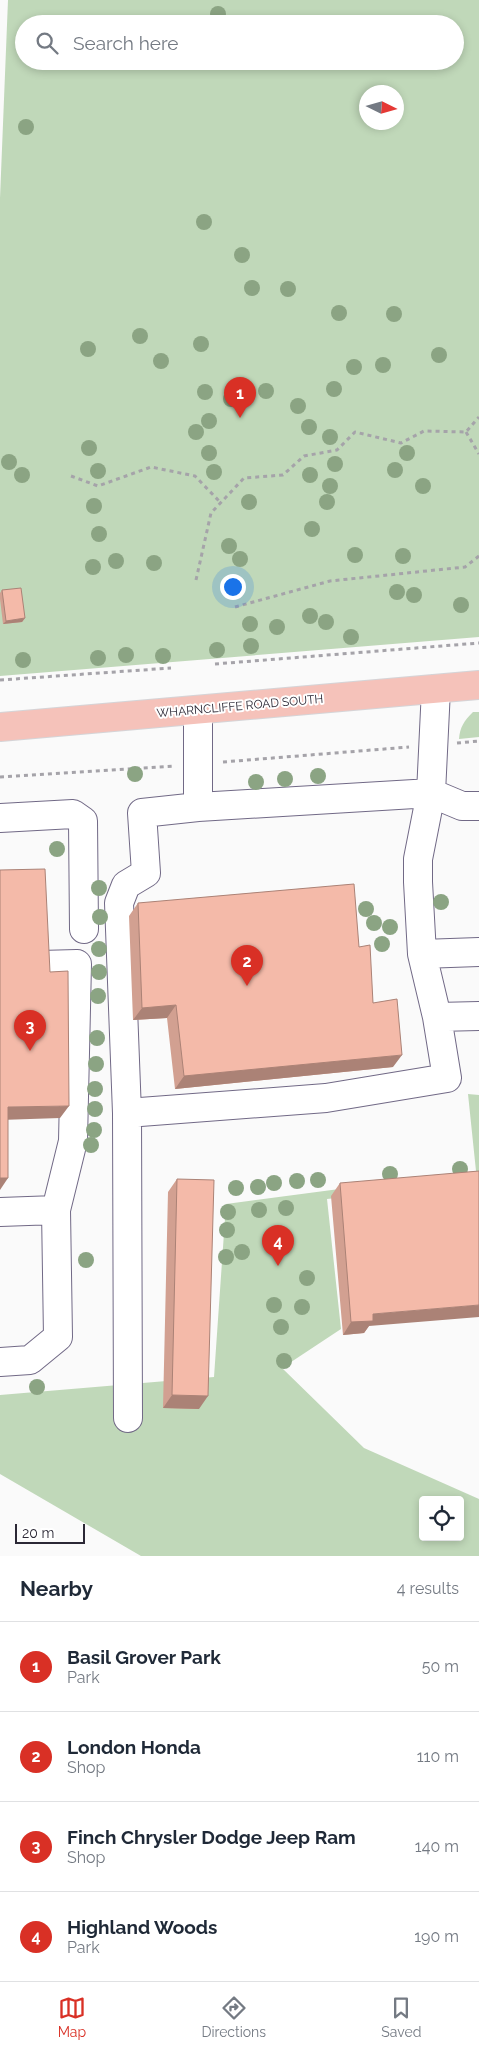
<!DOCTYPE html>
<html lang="en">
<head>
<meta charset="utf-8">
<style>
  :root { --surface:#fff; --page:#f2f2f3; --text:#1f2937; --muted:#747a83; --line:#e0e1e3; --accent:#d93025 }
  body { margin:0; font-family:Raleway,sans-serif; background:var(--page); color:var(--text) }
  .controls { position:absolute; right:15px; bottom:15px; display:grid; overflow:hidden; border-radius:5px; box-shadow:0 2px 8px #0003 }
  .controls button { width:45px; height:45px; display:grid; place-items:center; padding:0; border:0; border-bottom:1px solid var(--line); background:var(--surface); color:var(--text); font:25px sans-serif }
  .compass { position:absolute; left:359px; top:85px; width:45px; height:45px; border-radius:50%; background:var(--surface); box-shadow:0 2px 8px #0003; rotate:95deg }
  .scale { position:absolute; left:15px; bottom:12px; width:70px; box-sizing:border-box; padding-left:5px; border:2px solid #2b2835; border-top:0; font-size:14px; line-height:18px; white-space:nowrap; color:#2b2835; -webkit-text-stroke:4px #fff; paint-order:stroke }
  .you { position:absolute; left:232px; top:586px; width:18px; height:18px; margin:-12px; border:4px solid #fff; border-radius:50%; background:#1a73e8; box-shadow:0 0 0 8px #1a73e833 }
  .badge { display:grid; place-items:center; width:32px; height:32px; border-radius:50%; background:var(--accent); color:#fff; font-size:16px; font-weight:700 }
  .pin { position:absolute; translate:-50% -41px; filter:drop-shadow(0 1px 2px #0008) }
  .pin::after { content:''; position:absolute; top:26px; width:18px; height:15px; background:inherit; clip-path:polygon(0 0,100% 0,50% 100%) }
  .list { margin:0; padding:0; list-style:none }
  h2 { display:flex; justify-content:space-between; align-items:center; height:65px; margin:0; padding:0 20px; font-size:21px }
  h2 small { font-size:16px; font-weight:400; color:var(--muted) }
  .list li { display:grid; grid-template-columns:32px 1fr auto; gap:15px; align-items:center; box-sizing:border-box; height:90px; padding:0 20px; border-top:1px solid var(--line) }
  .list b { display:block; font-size:19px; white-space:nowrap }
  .list p { margin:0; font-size:16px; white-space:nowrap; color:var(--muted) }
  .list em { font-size:16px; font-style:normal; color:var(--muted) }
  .icon { flex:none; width:28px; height:28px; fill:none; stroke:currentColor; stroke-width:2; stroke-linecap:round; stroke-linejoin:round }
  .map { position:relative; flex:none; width:479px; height:1556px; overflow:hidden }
  .search { position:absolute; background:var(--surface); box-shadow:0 2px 8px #0003; left:15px; right:15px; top:15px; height:55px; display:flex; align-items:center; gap:12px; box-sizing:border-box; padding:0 18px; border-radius:28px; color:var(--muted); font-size:19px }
  .sheet { height:425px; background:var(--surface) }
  nav { display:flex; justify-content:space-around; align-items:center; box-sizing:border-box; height:70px; border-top:1px solid var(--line); background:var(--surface); font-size:14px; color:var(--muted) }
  nav a { display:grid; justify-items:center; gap:2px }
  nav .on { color:var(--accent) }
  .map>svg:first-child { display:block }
  .green { fill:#c0d8b9; fill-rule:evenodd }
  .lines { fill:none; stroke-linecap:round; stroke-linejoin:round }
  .minor-casing { stroke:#716986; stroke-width:30 }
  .major-casing { stroke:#d5d4d7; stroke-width:30 }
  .path { stroke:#a5a3a9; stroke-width:3; stroke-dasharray:4 4; stroke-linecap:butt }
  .minor { stroke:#fff; stroke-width:28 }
  .major { stroke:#f5c2ba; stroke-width:28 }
  .tree { fill:#8ba483 }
  .wall { fill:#d2a091 }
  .shaded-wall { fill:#ab8276 }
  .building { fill:#f4baa9; stroke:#ab8276 }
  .labels { text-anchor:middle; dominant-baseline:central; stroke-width:4; stroke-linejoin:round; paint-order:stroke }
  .street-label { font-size:12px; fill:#2b2835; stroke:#fff }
</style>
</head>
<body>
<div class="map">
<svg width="479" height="1556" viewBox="0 0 479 1556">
  <rect width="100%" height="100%" fill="#fafafa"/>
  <!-- green -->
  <path class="green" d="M8 0H479V637L0 676V198ZM24 24H455V61H24ZM366 92H396V122H366Z
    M473 712H479V737L459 739C460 727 464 721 473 712Z
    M468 1094 479 1095V1183L327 1199 341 1329 282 1368 364 1448 479 1499V1556H141L0 1474V1395L214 1377 226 1204 476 1171ZM423 1500H460V1537H423Z"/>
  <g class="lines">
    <!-- minor casing -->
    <g class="minor-casing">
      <path id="minor" d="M198 710V807L142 813 146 873 126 885 119 903 127 1113 326 1098 447 1078 437 1017 422 954 418 882V859L431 793 436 689
        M198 807 431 793 462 806H479
        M0 818 73 814 83 821 84 929
        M422 954 479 952
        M437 1017 479 1016
        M127 1113 128 1418
        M0 1212 56 1210 73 1141 77 964 40 965
        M0 1362 30 1360 58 1337 56 1210"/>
    </g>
    <!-- major casing -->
    <g class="major-casing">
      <path id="major" d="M0 727 479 685"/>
    </g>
    <!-- path -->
    <path class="path" d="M466 432 479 454
      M71 476 98 486 151 467 195 476 220 502
      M196 580 211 513 244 478 283 475 304 456 337 450 355 432 401 443 424 431 466 432 479 417
      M235 607 330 581 465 567 479 556
      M215 664 479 643
      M0 680 171 668
      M457 743 479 741
      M223 762 409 747
      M0 777 174 766"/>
    <!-- minor -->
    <use href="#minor" class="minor"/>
    <!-- major -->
    <use href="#major" class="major"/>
  </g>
  <!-- trees -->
  <g class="tree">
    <circle cx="218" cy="14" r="8"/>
    <circle cx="26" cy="127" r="8"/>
    <circle cx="204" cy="222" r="8"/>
    <circle cx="242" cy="255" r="8"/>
    <circle cx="252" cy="288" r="8"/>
    <circle cx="288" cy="289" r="8"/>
    <circle cx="339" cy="313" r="8"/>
    <circle cx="394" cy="314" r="8"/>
    <circle cx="140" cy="336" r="8"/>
    <circle cx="201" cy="344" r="8"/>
    <circle cx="88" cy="349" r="8"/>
    <circle cx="439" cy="355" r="8"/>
    <circle cx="161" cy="361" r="8"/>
    <circle cx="383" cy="365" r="8"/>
    <circle cx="354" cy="367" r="8"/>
    <circle cx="334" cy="389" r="8"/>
    <circle cx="266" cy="391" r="8"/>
    <circle cx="205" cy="392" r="8"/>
    <circle cx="231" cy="399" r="8"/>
    <circle cx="298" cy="406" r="8"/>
    <circle cx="209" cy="421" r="8"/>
    <circle cx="309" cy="427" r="8"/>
    <circle cx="196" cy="432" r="8"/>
    <circle cx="330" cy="437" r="8"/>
    <circle cx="89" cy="448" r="8"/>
    <circle cx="209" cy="453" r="8"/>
    <circle cx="407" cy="453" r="8"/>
    <circle cx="9" cy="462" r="8"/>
    <circle cx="335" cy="464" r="8"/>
    <circle cx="395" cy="470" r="8"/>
    <circle cx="98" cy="471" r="8"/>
    <circle cx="214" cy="472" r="8"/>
    <circle cx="22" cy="475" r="8"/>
    <circle cx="310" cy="475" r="8"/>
    <circle cx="330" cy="486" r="8"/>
    <circle cx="423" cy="486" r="8"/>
    <circle cx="249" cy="502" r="8"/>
    <circle cx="327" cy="502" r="8"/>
    <circle cx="94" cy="506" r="8"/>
    <circle cx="312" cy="529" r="8"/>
    <circle cx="99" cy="534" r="8"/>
    <circle cx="229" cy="546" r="8"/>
    <circle cx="355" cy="555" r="8"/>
    <circle cx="403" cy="556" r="8"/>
    <circle cx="240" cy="559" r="8"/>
    <circle cx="116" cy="561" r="8"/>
    <circle cx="154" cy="563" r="8"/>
    <circle cx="93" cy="567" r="8"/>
    <circle cx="397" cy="592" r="8"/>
    <circle cx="414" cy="595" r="8"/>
    <circle cx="461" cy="605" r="8"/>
    <circle cx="310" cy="616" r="8"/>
    <circle cx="326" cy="622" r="8"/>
    <circle cx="250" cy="624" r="8"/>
    <circle cx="277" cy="627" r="8"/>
    <circle cx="351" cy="637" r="8"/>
    <circle cx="251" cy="646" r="8"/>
    <circle cx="217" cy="650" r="8"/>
    <circle cx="126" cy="655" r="8"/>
    <circle cx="163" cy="656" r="8"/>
    <circle cx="98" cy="658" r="8"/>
    <circle cx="23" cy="660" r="8"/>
    <circle cx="135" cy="774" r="8"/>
    <circle cx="318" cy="776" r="8"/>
    <circle cx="285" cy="779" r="8"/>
    <circle cx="256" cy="782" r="8"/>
    <circle cx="57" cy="849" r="8"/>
    <circle cx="99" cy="888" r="8"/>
    <circle cx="441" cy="902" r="8"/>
    <circle cx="366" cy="909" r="8"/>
    <circle cx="100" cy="917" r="8"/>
    <circle cx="374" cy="923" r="8"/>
    <circle cx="390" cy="927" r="8"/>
    <circle cx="382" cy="944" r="8"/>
    <circle cx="99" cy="949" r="8"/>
    <circle cx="99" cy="972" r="8"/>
    <circle cx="98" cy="996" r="8"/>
    <circle cx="97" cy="1038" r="8"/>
    <circle cx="96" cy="1064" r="8"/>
    <circle cx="95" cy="1089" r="8"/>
    <circle cx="95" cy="1109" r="8"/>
    <circle cx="94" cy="1130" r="8"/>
    <circle cx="91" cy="1145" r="8"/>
    <circle cx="460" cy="1169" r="8"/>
    <circle cx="390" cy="1174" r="8"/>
    <circle cx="318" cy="1180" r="8"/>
    <circle cx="297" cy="1181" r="8"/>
    <circle cx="274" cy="1183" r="8"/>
    <circle cx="258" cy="1187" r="8"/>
    <circle cx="236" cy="1188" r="8"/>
    <circle cx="286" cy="1208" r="8"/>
    <circle cx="259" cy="1210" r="8"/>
    <circle cx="228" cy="1212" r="8"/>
    <circle cx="227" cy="1230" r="8"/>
    <circle cx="242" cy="1252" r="8"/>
    <circle cx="226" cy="1257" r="8"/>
    <circle cx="86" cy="1260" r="8"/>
    <circle cx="307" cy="1278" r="8"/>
    <circle cx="274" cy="1305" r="8"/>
    <circle cx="302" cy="1307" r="8"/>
    <circle cx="281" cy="1327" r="8"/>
    <circle cx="284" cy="1361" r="8"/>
    <circle cx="37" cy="1387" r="8"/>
  </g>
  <!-- wall -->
  <path class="wall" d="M2 590 25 618 22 622 3 624 0 599V593Z
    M138 903 359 947 373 1003 393 1067 175 1089 167 1018 133 1020 129 916Z
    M177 1179 199 1409 163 1408 168 1192Z
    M340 1183 369 1326 364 1333 343 1335 331 1196Z"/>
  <!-- shaded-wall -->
  <path class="shaded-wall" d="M25 618 22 622 3 624 6 621Z
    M176 1005 167 1018 133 1020 142 1008Z
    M402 1055 393 1067 175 1089 184 1076Z
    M69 1106 60 1118 0 1120 8 1107Z
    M0 1178H8L0 1190Z
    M479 1305V1317L369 1326 364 1333 343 1335 351 1322 373 1314Z
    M172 1395 208 1396 199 1409 163 1408Z"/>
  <!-- building -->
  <path class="building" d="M21 588 25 618 6 621 2 590Z
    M45 869 50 972 68 971 69 1106 8 1107V1178H0V870Z
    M354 884 359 947 370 945 373 1003 397 999 402 1055 184 1076 176 1005 142 1008 138 903Z
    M479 1171V1305L373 1314V1321L351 1322 340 1183Z
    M177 1179 214 1180 208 1396 172 1395Z"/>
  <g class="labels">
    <!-- street labels -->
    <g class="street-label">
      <text transform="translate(240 706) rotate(-5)">WHARNCLIFFE ROAD SOUTH</text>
    </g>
  </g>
</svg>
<div class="controls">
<button><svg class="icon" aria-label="locate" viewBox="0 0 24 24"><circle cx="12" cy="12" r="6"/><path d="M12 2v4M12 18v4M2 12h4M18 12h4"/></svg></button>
</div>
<svg class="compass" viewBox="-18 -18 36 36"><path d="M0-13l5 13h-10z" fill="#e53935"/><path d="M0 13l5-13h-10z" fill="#747a83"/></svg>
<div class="scale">20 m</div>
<div class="you"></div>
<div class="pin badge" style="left:240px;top:418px">1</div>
<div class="pin badge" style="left:247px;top:986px">2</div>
<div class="pin badge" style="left:30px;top:1051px">3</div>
<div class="pin badge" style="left:278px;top:1266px">4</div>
<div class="search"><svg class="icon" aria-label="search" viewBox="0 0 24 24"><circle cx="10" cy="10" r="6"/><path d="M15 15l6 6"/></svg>Search here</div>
</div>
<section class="sheet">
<h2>Nearby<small>4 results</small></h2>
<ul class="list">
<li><span class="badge">1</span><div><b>Basil Grover Park</b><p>Park</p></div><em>50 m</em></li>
<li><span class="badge">2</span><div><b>London Honda</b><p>Shop</p></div><em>110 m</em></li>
<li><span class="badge">3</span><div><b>Finch Chrysler Dodge Jeep Ram</b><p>Shop</p></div><em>140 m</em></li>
<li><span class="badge">4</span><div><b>Highland Woods</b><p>Park</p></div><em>190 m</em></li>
</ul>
</section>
<nav>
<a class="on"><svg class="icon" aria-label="map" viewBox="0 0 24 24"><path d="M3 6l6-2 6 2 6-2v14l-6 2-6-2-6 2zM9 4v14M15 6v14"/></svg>Map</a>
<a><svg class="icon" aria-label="directions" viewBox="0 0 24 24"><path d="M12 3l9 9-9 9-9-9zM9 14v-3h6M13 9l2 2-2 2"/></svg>Directions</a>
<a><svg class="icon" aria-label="saved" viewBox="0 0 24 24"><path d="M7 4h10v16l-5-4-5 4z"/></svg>Saved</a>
</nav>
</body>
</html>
